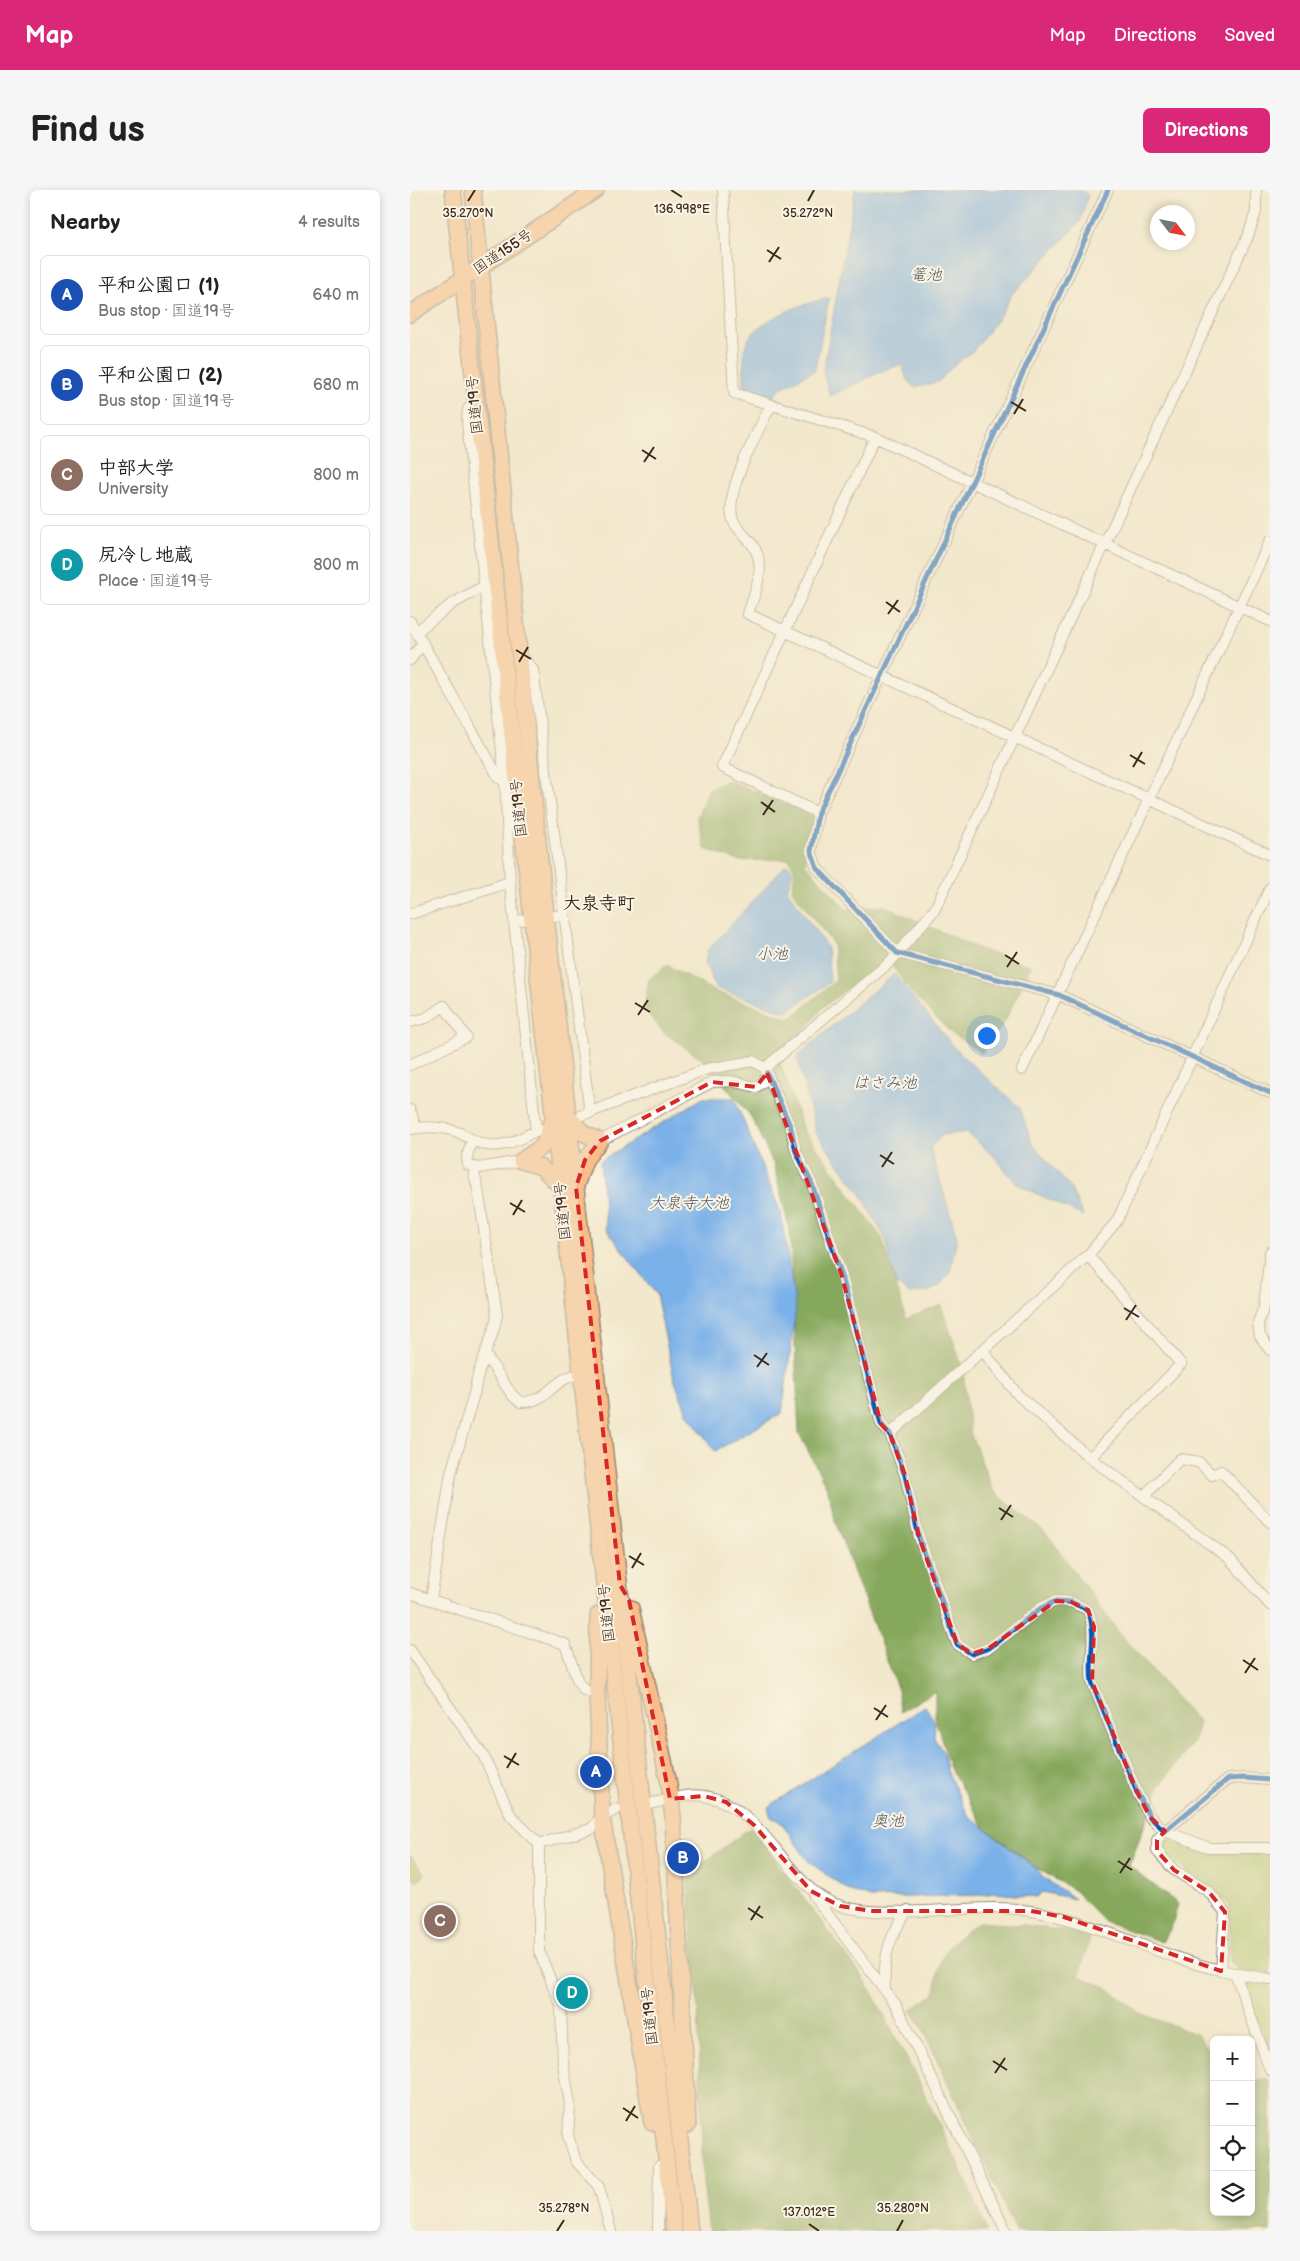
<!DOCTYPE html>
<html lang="en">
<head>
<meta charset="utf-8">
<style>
  :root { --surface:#fff; --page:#f6f6f6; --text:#222; --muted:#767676; --line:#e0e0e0; --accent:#db2777 }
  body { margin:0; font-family:"Balsamiq Sans","Klee One",sans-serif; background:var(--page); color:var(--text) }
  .controls { position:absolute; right:15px; bottom:15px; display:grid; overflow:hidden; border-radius:8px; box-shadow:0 2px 8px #0003 }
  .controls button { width:45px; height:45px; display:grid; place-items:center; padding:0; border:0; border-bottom:1px solid var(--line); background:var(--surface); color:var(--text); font:25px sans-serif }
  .compass { position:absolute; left:740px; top:15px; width:45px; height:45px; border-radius:50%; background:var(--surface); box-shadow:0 2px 8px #0003; rotate:122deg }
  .you { position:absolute; left:576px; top:845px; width:18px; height:18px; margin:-12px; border:4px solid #fff; border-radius:50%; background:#1a73e8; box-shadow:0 0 0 8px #1a73e833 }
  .badge { display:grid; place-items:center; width:32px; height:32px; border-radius:50%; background:var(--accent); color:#fff; font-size:16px; font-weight:700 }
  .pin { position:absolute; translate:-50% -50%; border:2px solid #fff; box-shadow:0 1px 5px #0006 }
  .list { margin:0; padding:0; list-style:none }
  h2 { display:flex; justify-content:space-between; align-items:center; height:65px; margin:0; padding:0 20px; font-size:21px }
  h2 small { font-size:16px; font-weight:400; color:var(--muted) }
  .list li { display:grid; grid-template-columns:32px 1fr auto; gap:15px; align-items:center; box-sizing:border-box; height:80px; margin:0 10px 10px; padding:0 10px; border:1px solid var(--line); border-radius:8px }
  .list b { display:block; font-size:19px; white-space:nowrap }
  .list p { margin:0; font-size:16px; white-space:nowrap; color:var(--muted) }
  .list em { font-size:16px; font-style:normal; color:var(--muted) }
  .icon { flex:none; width:28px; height:28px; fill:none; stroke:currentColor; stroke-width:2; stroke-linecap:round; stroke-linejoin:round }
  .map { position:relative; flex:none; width:860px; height:2041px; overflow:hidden; border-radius:8px }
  header { display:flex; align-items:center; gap:30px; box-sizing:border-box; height:70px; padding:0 25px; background:var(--accent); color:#fff }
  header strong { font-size:24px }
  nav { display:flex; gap:28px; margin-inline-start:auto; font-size:18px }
  .intro { display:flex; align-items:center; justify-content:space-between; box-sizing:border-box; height:120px; padding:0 30px }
  h1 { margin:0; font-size:35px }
  .button { padding:12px 22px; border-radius:8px; background:var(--accent); color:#fff; font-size:18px; font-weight:700 }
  main { display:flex; gap:30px; padding:0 30px }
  aside { flex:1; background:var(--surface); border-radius:8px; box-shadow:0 2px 8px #0003 }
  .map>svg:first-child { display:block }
  .green { fill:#a9c268; stroke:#727643 }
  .forest { fill:#86a85c; stroke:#60693d }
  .water { fill:#7ab1e9; stroke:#5a6e84 }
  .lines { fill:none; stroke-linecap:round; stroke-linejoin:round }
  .minor-casing { stroke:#968975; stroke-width:12 }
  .highway-casing { stroke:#968975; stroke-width:18 }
  .minor { stroke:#fff; stroke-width:10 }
  .highway { stroke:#f9bc8a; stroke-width:15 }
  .cycleway-casing { stroke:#fcf5e5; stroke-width:8 }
  .cycleway { stroke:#0057b8; stroke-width:5 }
  .marked { fill:none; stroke:#d62828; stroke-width:4; stroke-dasharray:10 6; stroke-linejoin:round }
  .ticks { fill:none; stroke:#3b2a1e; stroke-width:2 }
  .labels { text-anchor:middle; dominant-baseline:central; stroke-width:4; stroke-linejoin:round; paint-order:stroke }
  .street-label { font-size:15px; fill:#3b2a1e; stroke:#fcf5e5 }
  .water-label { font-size:16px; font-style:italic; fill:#515965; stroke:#fcf5e5 }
  .quarter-label { font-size:18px; font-weight:bold; fill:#3b2a1e; stroke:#fcf5e5 }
  .ticks-label { font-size:12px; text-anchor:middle; fill:#3b2a1e; stroke:#fcf5e5; stroke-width:4; stroke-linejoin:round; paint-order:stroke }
</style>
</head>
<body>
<header>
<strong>Map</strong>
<nav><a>Map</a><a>Directions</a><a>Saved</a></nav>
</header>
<div class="intro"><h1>Find us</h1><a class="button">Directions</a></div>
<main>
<aside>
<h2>Nearby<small>4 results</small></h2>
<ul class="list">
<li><span class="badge" style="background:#1a4fb4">A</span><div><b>平和公園口 (1)</b><p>Bus stop · 国道19号</p></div><em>640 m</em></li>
<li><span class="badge" style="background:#1a4fb4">B</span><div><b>平和公園口 (2)</b><p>Bus stop · 国道19号</p></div><em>680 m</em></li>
<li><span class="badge" style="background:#8d6e63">C</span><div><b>中部大学</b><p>University</p></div><em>800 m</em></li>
<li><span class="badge" style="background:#0f9aa8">D</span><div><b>尻冷し地蔵</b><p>Place · 国道19号</p></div><em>800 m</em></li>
</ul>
</aside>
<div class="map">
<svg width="860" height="2041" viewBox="0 0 860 2041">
  <rect width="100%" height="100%" fill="#fcf5e5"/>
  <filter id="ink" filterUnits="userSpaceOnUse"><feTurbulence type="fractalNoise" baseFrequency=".02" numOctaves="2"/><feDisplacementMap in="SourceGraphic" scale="10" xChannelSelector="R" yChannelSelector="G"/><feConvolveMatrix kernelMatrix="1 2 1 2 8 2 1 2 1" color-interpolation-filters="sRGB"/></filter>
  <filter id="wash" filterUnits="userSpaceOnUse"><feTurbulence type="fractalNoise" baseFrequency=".0096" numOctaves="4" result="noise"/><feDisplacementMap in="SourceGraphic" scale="20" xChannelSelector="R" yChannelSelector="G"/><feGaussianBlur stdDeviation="1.12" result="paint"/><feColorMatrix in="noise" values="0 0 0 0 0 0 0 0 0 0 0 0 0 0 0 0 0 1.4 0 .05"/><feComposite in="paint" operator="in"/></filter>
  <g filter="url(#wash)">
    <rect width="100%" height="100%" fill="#f2e8cc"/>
    <!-- green -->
    <path class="green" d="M755 1649 797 1663 860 1665V1863L828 1778 820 1772V1715C798 1695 773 1680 751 1659Z
      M0 1665 15 1684 6 1691 0 1684Z"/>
    <!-- forest -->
    <path class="forest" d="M318 590 406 627 395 674 436 719 475 716 567 758 621 776 594 833 572 863 540 842 502 803 477 769 413 817 370 872 393 939 472 1048 496 1129 531 1115 553 1179 560 1242 583 1301 637 1344 710 1444 789 1533 784 1551 749 1597 719 1676 768 1714 762 1736 752 1752 695 1732 665 1701 627 1678 574 1637 540 1578 525 1527V1501L490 1522 488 1500 426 1334 418 1300 389 1243 380 1043 364 975 340 925 293 870 253 842 234 819 239 789 257 775 304 801 380 829 426 790 423 754 382 700 385 681 379 669 329 671 295 659 287 627 298 600Z
      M341 1637 457 1793 509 1892 558 1995 577 2041H299L293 1993 288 1819 277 1685Z
      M568 1732 614 1735 681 1745 669 1786 696 1797 730 1823 788 1845 804 1869V2022H841V1892L857 1888 860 1895V2041H606L512 1837 501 1820 525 1803C531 1759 533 1759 568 1732Z"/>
    <!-- water -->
    <path class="water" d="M445 0H670L678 5 670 32 602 104 589 127 563 161 545 174 528 192 504 198 497 189 492 175 479 178 420 206 413 183Z
      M419 108 405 180 369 199 361 211 334 201C335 190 332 163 336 154 347 129 394 113 419 108Z
      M377 674 383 681 377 700 417 757 420 792 376 822 306 798 295 773 297 761Z
      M484 784 548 862 610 918 622 954 660 997 673 1026 607 994 582 964 556 942 533 945 520 957 547 1048 540 1082 530 1095 520 1101 500 1104 486 1094 475 1048 451 1004 406 943 387 866Z
      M293 908H324L371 1023 386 1119 372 1223 305 1261 277 1223 264 1189 246 1104 196 1039 190 971Z
      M515 1516 525 1532 524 1548 534 1563 537 1581 558 1625 628 1680 633 1688 665 1709 632 1702 626 1707 585 1703 568 1705 461 1708 438 1700 398 1671 372 1633 361 1627 358 1617Z"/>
  </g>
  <g filter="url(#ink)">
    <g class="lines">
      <!-- minor casing -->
      <g class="minor-casing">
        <path id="minor" d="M313 0 324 203 465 247 860 431
          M698 0 408 623 401 661 407 678 487 763 649 805 860 903
          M65 211 58 219 57 232 95 591 100 692 126 941
          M361 215C349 240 313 302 323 330 326 338 336 347 342 354 358 376 345 401 338 424L860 665
          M0 431 89 588 95 591
          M6 442 42 414 74 396
          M111 465 123 480 180 923
          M0 470 13 453
          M408 623 312 577 465 247
          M0 724 100 692
          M104 731 154 725
          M0 832 16 828 34 816 56 847 0 875
          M355 878 480 772 525 719 838 46 846 22V0
          M612 880 860 351
          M357 883 381 938 386 961 402 994 431 1083 471 1234 480 1244 495 1285 509 1347 547 1454 562 1464 579 1458 631 1418 646 1411 661 1412 678 1420C688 1447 678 1464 682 1492L727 1602 740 1627 755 1641 818 1589 833 1588 860 1590
          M0 920 6 938
          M172 925 297 879 343 871 355 878C359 887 354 892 346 897L321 891 302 892 190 951
          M0 939C17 936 33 936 50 943 60 948 67 954 78 955 96 958 114 946 130 939
          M62 951 57 966 58 975 69 978 111 971
          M860 1062 854 1117 848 1133 850 1146 860 1160
          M678 1065 771 1174 680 1268
          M573 1161 608 1205 680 1268 819 1368 860 1415
          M75 1164 102 1205 110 1212C138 1214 142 1187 171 1184
          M480 1244 678 1065 707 1031 860 698
          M734 1306 770 1269 789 1272 802 1285 811 1281 860 1332
          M0 1403 155 1454 168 1492 174 1500 187 1504
          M21 1410 41 1283 65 1200C68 1173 83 1151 87 1125L68 999 64 983 65 977
          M0 1460 74 1567 101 1626 129 1654V1761L151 1816 153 1874 160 1914 158 1946 166 1971 189 1997 201 2041
          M240 1614C256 1610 278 1603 295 1606 333 1612 358 1650 380 1677 393 1692 404 1705 423 1713 463 1730 542 1717 588 1718 652 1719 709 1748 768 1768 798 1779 829 1784 860 1789
          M129 1654 181 1639 192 1627 207 1619
          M404 1706 486 1815 596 2041
          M811 1781 815 1722 799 1702 764 1680 747 1661V1650L755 1641 800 1658H860
          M825 1783 860 1880
          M475 1799C473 1765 479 1747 498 1720
          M248 2041 249 1976"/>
      </g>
      <!-- highway casing -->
      <g class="highway-casing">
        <path id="highway" d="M43 0 264 2041
          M63 0 127 642 280 2041
          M0 124 186 0
          M158 926 173 943 190 951 175 970 167 993
          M111 971 134 955 141 933
          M111 971 131 977 151 997
          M221 1418 259 1594 263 1627 278 1935
          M188 1425 187 1504 192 1627 242 1933"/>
      </g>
      <!-- minor -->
      <use href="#minor" class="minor"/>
      <!-- highway -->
      <use href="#highway" class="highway"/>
      <!-- cycleway casing -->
      <g class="cycleway-casing">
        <path id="cycleway" d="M698 0 408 623 401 661 407 678 487 763 649 805 860 903
          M357 883 381 938 386 961 402 994 431 1083 471 1234 480 1244 495 1285 509 1347 547 1454 562 1464 579 1458 631 1418 646 1411 661 1412 678 1420C688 1447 678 1464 682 1492L727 1602 740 1627 755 1641 818 1589 833 1588 860 1590"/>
      </g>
      <!-- cycleway -->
      <use href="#cycleway" class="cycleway"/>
    </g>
  </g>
  <!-- marked area -->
  <path d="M0 0H860V2041H0ZM357 883 431 1083 471 1234 480 1244 495 1285 509 1347 547 1454 562 1464 579 1458 646 1411 661 1412 678 1420 684 1437 682 1492 727 1602 740 1627 755 1641 747 1650V1661L764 1680 799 1702 815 1722 811 1781 654 1727 621 1721H461L430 1716 401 1701 344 1635 316 1612 294 1606 260 1609 219 1410 210 1395 166 997 175 970 190 951 302 892 346 897Z" fill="#f2e8cc" fill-opacity=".55" fill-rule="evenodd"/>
  <path class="marked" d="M357 883 431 1083 471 1234 480 1244 495 1285 509 1347 547 1454 562 1464 579 1458 646 1411 661 1412 678 1420 684 1437 682 1492 727 1602 740 1627 755 1641 747 1650V1661L764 1680 799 1702 815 1722 811 1781 654 1727 621 1721H461L430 1716 401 1701 344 1635 316 1612 294 1606 260 1609 219 1410 210 1395 166 997 175 970 190 951 302 892 346 897Z"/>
  <!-- ticks -->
  <path class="ticks" d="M261 0 272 7M58 11 65 0M398 11 404 0M357 60 371 69M359 72 369 57M601 212 616 221M604 224 613 209M232 260 246 269M234 272 244 257M476 412 490 422M478 424 488 410M106 460 121 469M109 472 118 457M720 565 735 574M723 577 732 562M351 612 365 622M353 625 363 610M595 765 609 774M597 777 607 762M225 813 240 822M228 825 238 810M470 965 484 974M472 977 482 962M100 1013 115 1022M103 1025 112 1010M714 1118 729 1127M716 1130 726 1115M344 1165 359 1175M347 1177 357 1163M589 1318 603 1327M591 1330 601 1315M219 1366 234 1375M222 1378 231 1363M833 1470 848 1480M835 1483 845 1468M464 1518 478 1527M466 1530 476 1515M94 1566 109 1575M97 1578 106 1563M708 1671 722 1680M710 1683 720 1668M338 1718 353 1728M341 1730 350 1716M583 1871 597 1880M585 1883 595 1868M213 1918 228 1928M216 1931 225 1916M399 2034 409 2041M147 2041 154 2030M487 2041 493 2030"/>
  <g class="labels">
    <!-- street labels -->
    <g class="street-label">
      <text transform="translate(93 62) rotate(-34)">国道155号</text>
      <text transform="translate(65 215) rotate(-96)">国道19号</text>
      <text transform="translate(109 618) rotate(-96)">国道19号</text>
      <text transform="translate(153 1021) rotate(-96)">国道19号</text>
      <text transform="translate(197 1423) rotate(-96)">国道19号</text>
      <text transform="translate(240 1826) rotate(-96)">国道19号</text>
    </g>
    <!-- water labels -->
    <g class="water-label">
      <text x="516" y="85">篭池</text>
      <text x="362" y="764">小池</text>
      <text x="475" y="893">はさみ池</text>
      <text x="279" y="1013">大泉寺大池</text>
      <text x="478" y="1631">奥池</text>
    </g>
    <!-- quarter labels -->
    <g class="quarter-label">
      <text x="189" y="713">大泉寺町</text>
    </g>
  </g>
  <g class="ticks-label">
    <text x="272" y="23">136.998°E</text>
    <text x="58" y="27">35.270°N</text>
    <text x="398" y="27">35.272°N</text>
    <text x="154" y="2022">35.278°N</text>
    <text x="493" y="2022">35.280°N</text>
    <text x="399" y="2026">137.012°E</text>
  </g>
</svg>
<div class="controls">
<button>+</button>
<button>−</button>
<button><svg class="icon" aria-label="locate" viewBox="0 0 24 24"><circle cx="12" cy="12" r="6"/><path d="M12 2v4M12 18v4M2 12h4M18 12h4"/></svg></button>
<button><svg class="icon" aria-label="layers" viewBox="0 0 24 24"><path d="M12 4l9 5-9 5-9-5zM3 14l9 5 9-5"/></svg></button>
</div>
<svg class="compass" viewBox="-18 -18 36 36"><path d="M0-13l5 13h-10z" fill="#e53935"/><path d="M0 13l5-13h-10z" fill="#767676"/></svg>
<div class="you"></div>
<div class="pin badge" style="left:186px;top:1582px;background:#1a4fb4">A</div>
<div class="pin badge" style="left:273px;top:1668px;background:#1a4fb4">B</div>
<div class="pin badge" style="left:30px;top:1731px;background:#8d6e63">C</div>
<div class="pin badge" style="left:162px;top:1803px;background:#0f9aa8">D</div>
</div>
</main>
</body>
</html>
